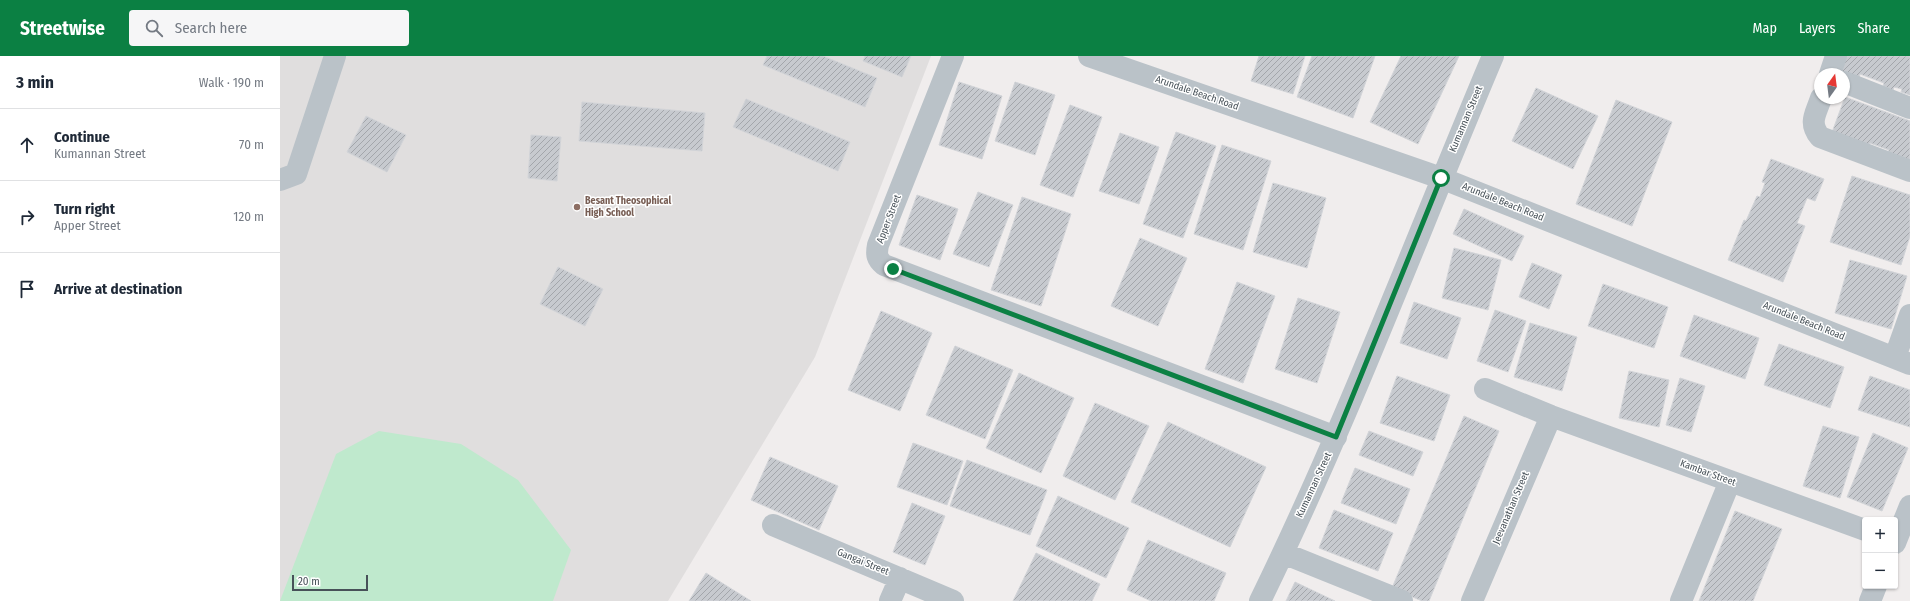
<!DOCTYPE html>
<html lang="en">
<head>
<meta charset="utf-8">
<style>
  :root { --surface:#fff; --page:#f6f6f7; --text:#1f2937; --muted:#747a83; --line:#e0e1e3; --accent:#0b8043 }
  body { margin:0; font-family:"Fira Sans Condensed",sans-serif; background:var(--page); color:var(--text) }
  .controls { position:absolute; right:12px; bottom:12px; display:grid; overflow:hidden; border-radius:4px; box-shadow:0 1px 3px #0004 }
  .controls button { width:36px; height:36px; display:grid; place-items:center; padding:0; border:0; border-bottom:1px solid var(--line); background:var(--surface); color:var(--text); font:20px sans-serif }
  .compass { position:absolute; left:1534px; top:12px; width:36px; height:36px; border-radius:50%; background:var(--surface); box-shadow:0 1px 3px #0004; rotate:14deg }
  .scale { position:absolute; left:12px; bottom:10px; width:76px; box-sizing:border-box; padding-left:4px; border:2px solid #475158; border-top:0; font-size:11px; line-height:14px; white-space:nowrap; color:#475158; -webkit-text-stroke:3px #fff; paint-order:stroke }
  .stop { position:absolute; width:12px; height:12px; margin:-9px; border:3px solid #0b8043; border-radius:50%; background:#fff }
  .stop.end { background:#0b8043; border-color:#fff; box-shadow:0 1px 4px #0008 }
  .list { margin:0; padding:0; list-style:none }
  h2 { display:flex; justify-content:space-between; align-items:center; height:52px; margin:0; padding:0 16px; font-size:17px }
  h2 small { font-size:13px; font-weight:400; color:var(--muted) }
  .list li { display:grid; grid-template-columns:26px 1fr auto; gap:12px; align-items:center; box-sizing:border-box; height:72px; padding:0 16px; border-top:1px solid var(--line) }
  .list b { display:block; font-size:15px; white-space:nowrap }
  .list p { margin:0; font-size:13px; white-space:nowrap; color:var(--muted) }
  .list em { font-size:13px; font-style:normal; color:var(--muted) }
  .icon { flex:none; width:22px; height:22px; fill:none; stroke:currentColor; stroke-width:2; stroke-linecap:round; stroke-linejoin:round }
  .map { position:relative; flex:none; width:1630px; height:545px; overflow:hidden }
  header { display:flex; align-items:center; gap:24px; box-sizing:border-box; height:56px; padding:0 20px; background:var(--accent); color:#fff }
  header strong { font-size:19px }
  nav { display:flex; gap:22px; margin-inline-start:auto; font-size:14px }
  .search { width:280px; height:36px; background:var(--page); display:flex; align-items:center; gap:10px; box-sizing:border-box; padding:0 14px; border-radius:4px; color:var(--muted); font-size:15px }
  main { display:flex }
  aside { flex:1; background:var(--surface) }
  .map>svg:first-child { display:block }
  .education { fill:#e0dede }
  .grass { fill:#bfe9cd }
  .building { fill:url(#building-hatch); stroke:#d2d4d8 }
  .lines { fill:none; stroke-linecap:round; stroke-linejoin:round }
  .minor { stroke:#bac2c8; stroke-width:22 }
  .route { stroke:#0b8043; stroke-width:5 }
  .education-dot { fill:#8d6e63; stroke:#fff; stroke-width:1.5 }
  .labels { text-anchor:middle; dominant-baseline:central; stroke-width:3; stroke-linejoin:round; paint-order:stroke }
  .street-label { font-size:10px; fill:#475158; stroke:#fff }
  .education-label { font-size:10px; font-weight:bold; fill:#785e54; stroke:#fff; text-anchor:start }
</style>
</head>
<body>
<header>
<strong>Streetwise</strong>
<div class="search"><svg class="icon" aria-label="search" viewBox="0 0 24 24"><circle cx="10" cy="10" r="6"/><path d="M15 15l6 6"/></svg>Search here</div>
<nav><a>Map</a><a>Layers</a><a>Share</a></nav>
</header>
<main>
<aside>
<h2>3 min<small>Walk · 190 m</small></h2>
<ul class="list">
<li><svg class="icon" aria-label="ahead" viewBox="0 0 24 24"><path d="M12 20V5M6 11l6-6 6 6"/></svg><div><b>Continue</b><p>Kumannan Street</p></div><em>70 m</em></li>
<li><svg class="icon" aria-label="right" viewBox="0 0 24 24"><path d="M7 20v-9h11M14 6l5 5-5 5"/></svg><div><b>Turn right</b><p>Apper Street</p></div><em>120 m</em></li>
<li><svg class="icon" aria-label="arrive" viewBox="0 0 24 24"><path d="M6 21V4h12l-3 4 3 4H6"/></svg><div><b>Arrive at destination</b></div></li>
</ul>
</aside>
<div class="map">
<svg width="1630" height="545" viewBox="0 0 1630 545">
  <defs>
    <pattern id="building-hatch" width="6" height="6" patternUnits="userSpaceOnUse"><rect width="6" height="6" fill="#c7cacf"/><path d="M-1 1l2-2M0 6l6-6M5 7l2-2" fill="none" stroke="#a3a6ab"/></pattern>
  </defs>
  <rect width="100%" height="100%" fill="#f0eded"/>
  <!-- education -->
  <path class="education" d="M0 0H651L535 301 388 545H0Z"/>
  <!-- grass -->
  <path class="grass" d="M99 375 181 388 238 424 291 494 273 545H0L56 398Z"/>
  <!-- building -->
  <path class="building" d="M487 0H543L597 22 585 51 483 9Z
    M585 0H631L622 21 583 5Z
    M979 0H1025L1013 38 971 25Z
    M1032 0H1095L1073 62 1017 41Z
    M1121 0H1179L1138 88 1090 66Z
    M1564 0H1630V39L1621 36 1622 33 1614 31 1613 34 1603 30 1604 27 1580 18 1579 22 1556 14Z
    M679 26 722 40 702 103 659 89Z
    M735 26 775 39 755 99 715 85Z
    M1256 32 1318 60 1293 113 1232 85Z
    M1565 41 1630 65V108L1607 100 1609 94 1590 87 1588 93 1551 79Z
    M466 43 570 86 558 115 453 71Z
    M1336 44 1392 66 1352 170 1296 148Z
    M302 46 425 57 422 95 299 85Z
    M790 49 822 61 793 141 760 129Z
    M86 60 126 79 107 116 67 96Z
    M896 76 936 90 903 182 863 168Z
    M840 77 879 91 859 148 819 135Z
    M251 79 281 81 277 125 248 122Z
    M942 89 991 105 963 194 914 178Z
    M1491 103 1544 123 1535 145 1527 142 1517 167 1525 170 1503 226 1448 204 1464 164 1466 165 1477 140 1480 141 1485 127 1482 126Z
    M1572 120 1630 139V180L1621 209 1550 186Z
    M993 127 1046 142 1027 212 973 196Z
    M698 136 733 149 709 211 673 198Z
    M637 139 678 153 660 204 619 189Z
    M742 141 791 158 761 250 711 234Z
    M1184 153 1244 180 1232 205 1173 178Z
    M860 182 907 202 878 270 831 250Z
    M1174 192 1221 204 1208 254 1162 242Z
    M1570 204 1627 220 1611 273 1555 257Z
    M1252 207 1282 219 1269 253 1239 241Z
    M278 211 323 233 305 270 260 248Z
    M957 226 995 240 963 327 925 313Z
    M1323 228 1388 251 1374 292 1308 270Z
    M1018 242 1060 256 1037 327 995 313Z
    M1134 246 1181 262 1167 303 1120 287Z
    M1215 254 1246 265 1228 316 1197 305Z
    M601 255 652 277 620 355 568 334Z
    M1414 259 1479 282 1465 323 1400 300Z
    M1250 267 1297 281 1282 335 1234 321Z
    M1499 288 1564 311 1550 352 1484 329Z
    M675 290 733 314 705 383 646 359Z
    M1349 315 1389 324 1379 371 1339 362Z
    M739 317 794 342 761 417 706 392Z
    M1117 320 1170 339 1154 385 1100 367Z
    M1590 320 1630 334V371L1578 354Z
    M1400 322 1425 330 1411 376 1386 369Z
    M815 347 869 370 835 444 783 420Z
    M1184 360 1219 375 1149 545H1142L1112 532Z
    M888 366 986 411 950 491 851 446Z
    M1543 370 1579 381 1560 442 1523 430Z
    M1089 375 1143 396 1133 420 1079 399Z
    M1593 377 1628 392 1602 455 1567 441Z
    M633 387 683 405 667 449 617 431Z
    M490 401 558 430 539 474 471 444Z
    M687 404 767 434 750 479 670 450Z
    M1075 412 1130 433 1116 468 1061 447Z
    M778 440 849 472 826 522 756 490Z
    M632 447 665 460 645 509 613 496Z
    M1054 454 1113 477 1098 515 1039 492Z
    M1455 455 1502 473 1473 545H1419Z
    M868 484 946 517 934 545H871L847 534Z
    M756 497 820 528 812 545H733Z
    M426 517 471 545H409Z
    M1015 526 1055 545H1006Z"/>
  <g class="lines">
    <!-- minor -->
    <path class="minor" d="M673 0 598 189C596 199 597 203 604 209L1056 381
      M809 0 1161 122 1630 308
      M1550 18 1556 0
      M1564 26 1630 52
      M1541 42C1536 58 1528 66 1540 81L1630 115
      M0 124 16 118 55 0
      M1615 301 1630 259
      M1205 333 1271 360 1585 474
      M493 469 673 545
      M1615 487 1630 450
      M1003 497 1122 545
      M610 545 620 522
      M980 545C1067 367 1136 182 1213 0
      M1192 545 1271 360
      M1401 545 1450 425
      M1590 545 1596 530"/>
  </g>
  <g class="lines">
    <!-- route -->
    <path class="route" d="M613 213 1056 381 1161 122"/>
  </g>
  <!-- markers -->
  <circle class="education-dot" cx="297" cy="151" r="4"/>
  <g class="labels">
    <!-- street labels -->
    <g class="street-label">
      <text transform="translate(917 37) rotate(19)">Arundale Beach Road</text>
      <text transform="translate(1186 63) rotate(-67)">Kumannan Street</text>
      <text transform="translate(1223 146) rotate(22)">Arundale Beach Road</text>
      <text transform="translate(609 163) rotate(-69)">Apper Street</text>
      <text transform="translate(1524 265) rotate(22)">Arundale Beach Road</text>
      <text transform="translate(1428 417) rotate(20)">Kambar Street</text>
      <text transform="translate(1034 429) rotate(-65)">Kumannan Street</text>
      <text transform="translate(1231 452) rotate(-67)">Jeevanathan Street</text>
      <text transform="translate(583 506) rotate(22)">Gangai Street</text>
    </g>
    <!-- education labels -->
    <g class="education-label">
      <text x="305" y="145">Besant Theosophical<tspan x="305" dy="12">High School</tspan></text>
    </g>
  </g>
</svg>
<div class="controls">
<button>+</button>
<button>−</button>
</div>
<svg class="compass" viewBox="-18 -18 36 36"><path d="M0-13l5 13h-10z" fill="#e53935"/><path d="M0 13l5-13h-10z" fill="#747a83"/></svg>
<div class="scale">20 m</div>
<div class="stop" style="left:1161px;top:122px"></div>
<div class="stop end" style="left:613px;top:213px"></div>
</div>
</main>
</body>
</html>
